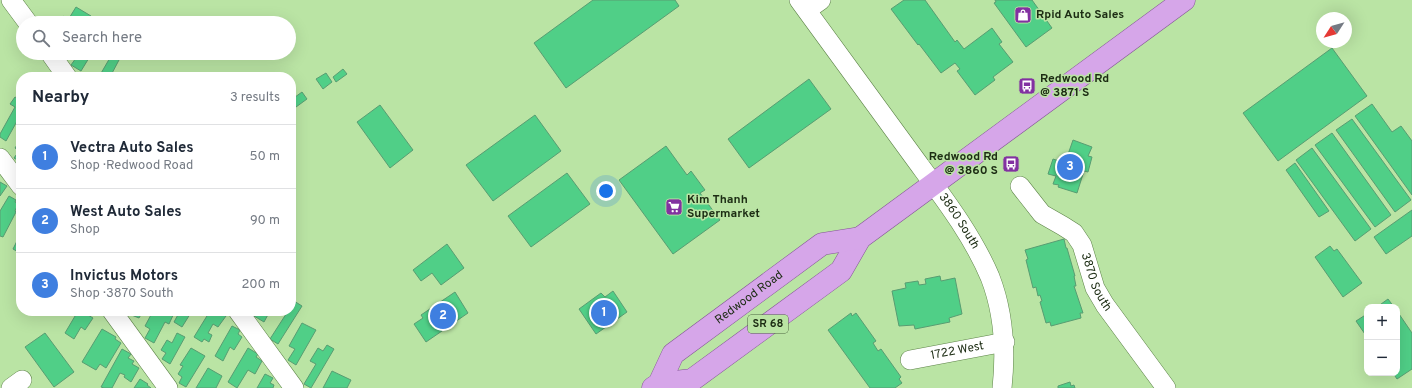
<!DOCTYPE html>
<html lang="en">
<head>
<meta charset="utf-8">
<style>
  :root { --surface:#fff; --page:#f2f2f3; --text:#1f2937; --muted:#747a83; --line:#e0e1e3; --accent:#7c3aed }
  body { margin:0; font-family:Overpass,sans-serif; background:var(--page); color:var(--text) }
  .controls { position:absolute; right:12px; bottom:12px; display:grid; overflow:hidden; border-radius:8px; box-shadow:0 4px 16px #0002 }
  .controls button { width:36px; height:36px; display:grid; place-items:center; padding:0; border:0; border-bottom:1px solid var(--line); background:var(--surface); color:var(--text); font:20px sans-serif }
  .compass { position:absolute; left:1316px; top:12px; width:36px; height:36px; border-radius:50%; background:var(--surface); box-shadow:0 4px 16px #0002; rotate:234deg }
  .you { position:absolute; left:606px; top:191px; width:14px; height:14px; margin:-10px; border:3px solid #fff; border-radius:50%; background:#1a73e8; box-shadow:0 0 0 6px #1a73e833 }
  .badge { display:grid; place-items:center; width:26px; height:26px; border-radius:50%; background:var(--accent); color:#fff; font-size:13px; font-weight:700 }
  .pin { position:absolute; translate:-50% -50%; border:2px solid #fff; box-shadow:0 1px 4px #0006 }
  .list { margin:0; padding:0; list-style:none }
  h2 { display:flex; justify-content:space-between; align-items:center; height:52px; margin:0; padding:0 16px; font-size:17px }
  h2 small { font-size:13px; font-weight:400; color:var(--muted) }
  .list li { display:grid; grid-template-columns:26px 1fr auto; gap:12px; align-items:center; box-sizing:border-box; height:64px; padding:0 16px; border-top:1px solid var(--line) }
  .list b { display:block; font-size:15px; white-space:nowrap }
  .list p { margin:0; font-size:13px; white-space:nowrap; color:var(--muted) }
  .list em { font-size:13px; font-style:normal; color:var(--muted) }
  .icon { flex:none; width:22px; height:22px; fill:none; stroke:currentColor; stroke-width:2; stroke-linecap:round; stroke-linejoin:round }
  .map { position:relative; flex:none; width:1412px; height:388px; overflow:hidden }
  .search { position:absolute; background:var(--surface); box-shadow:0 4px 16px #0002; left:16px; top:16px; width:280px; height:44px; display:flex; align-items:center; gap:10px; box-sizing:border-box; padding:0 14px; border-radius:22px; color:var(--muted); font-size:15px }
  .panel { position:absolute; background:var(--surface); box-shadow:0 4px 16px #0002; left:16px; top:72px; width:280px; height:244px; border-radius:16px }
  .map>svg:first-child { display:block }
  .building { fill:#50cf87; stroke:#589d72 }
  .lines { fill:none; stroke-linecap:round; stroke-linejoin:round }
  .minor-casing { stroke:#5d8348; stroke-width:20 }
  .major-casing { stroke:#835495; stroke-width:23 }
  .minor { stroke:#fff; stroke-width:19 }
  .major { stroke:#d6a6e9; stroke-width:22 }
  .labels { text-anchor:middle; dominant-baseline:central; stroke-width:3; stroke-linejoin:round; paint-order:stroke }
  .shield { fill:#bae4a4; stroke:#4b633e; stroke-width:1 }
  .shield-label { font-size:11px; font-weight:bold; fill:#1c2c13 }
  .poi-label { font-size:12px; font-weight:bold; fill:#1c2c13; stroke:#bae4a4; text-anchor:start }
  .street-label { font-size:12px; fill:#1c2c13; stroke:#bae4a4 }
</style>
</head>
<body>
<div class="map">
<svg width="1412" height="388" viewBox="0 0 1412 388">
  <rect width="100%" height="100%" fill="#bae4a4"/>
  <!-- building -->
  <path class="building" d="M593 0H675L679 6 566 88 534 43Z
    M904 0H925L955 42 957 40 964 49 992 28 1002 42 999 44 1013 62 993 77 995 80 975 95 957 71 960 69 955 63 941 73 919 44 918 45 891 9Z
    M995 0H1032L1052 28 1026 47 994 3 996 2Z
    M76 7 91 16 88 23H59L63 16 68 20Z
    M1332 48 1367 96 1278 161 1243 113Z
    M75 53H92L81 71 71 65 76 58 73 56Z
    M111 56 119 60 110 77H93L95 73 100 75Z
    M343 69 347 74 336 82 333 77Z
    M326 73 332 82 323 89 316 79Z
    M809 79 831 109 749 168 728 139Z
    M302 92 307 99 296 107 291 100Z
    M15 97 21 100V114L6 141 0 137V134L15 107 10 104Z
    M1372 104 1392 132 1401 126 1412 141V195L1355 116Z
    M380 105 413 150 390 168 357 122Z
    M535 115 561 151 493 201 466 165Z
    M1352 119 1411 200 1395 212 1336 130Z
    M1332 133 1391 215 1375 227 1315 145Z
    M21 139V162L14 158 19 151 15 148Z
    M1073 140 1092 147 1088 156 1092 157 1088 172 1084 171 1077 193 1058 187 1059 185 1053 184 1056 176 1048 174 1053 159 1065 163Z
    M666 146 687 175 691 171 705 190 700 193 720 220 673 254 619 180Z
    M1312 148 1371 229 1355 241 1296 160Z
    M1295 163 1329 211 1319 217 1286 170Z
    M567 173 590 204 531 247 508 216Z
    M0 182 7 186 0 196Z
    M9 196 16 200 15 202 18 204 15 211 16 212 3 237 0 236V211Z
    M1412 210V236L1386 254 1374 237Z
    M21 233V252L20 253 13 249Z
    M1064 239 1066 248H1067L1075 276H1074L1076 286H1074L1083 313H1080L1081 318 1051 326 1050 322 1046 323 1040 302 1042 301 1040 295 1038 296 1036 287 1033 288 1026 260 1028 259 1025 250Z
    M447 244 464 268 441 285 432 273 421 281 413 270Z
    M1330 246 1334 251 1337 249 1362 283 1343 297 1315 257Z
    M940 276 941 281 955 278 962 314 949 318 950 322 915 329 914 325 899 326 892 291 906 288 905 283 918 281 919 285 926 284 925 279Z
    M613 291 627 312 596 334 579 309 601 293 605 297Z
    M455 292 468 313 426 342 414 324 423 318 421 315Z
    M1388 299 1394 307H1377Z
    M294 301 302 306 278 344 270 339 288 311H291V306Z
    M78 311H91L88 315 93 318 85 330 81 327 74 339 65 333Z
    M127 311H143L139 318 129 314Z
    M159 311H175L169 324 165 322 154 343 145 338 150 329 145 326 152 313 157 315Z
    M180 311H192L182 327 174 322Z
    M210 311H221L220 312 226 316 218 327 213 324 208 333 212 335 209 342 204 339 202 342 194 337Z
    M252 311H270L264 322 254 316 256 313Z
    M1397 311 1412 333V369L1397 379 1393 373H1397Z
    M851 313 852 316 856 313 876 341 873 343 878 351 881 349 901 377 899 379 902 383 895 388H870L828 330Z
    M1367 314V337L1356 321Z
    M302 323 316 330 296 365 288 360 295 349 289 346Z
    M232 326 240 330 238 334 242 337 234 350 230 347 223 361 215 356Z
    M102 329 116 337 115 339 121 343 106 368 100 364 96 370 82 362Z
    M45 333 74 372 54 387 25 347Z
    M177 333 185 337 170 364 162 359 166 353 161 350 167 340 172 343Z
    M327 345 334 349 311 388 304 384 316 364 310 361 318 348 323 351Z
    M191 348 205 356 186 387 179 383 182 377 178 374 183 366 180 365Z
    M248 348 258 354 256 357 262 361 255 374 248 370 237 388 228 382Z
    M122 349 131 354 128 358 134 361 132 364 139 368 131 382 124 377 125 375 120 373 112 388H104L101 387Z
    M208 368 222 376 216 388H196Z
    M332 371 351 380 347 388H323Z
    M265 374 273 378 270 383 274 385 273 388H257Z
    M140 379 148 384 147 385 151 388H134Z
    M1070 382 1071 386 1074 385 1075 388H1058V386Z"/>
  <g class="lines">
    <!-- minor casing -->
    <g class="minor-casing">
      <g id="minor">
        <path d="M11 0 28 23"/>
        <path id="s1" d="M799 0C836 50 873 102 910 152 939 192 971 232 990 277 1004 313 1006 351 1002 388"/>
        <path d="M807 10 821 0"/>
        <path d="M50 53 67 77"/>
        <path d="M0 158 21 186"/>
        <path id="s2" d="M1020 186 1042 214 1063 226 1074 233 1082 245 1095 288 1105 305 1166 388"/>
        <path d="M112 311 168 388"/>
        <path d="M238 311 294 388"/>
        <path id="s3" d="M910 360 1005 342"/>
        <path d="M11 388 22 380"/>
      </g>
    </g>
    <!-- major casing -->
    <g class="major-casing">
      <g id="major">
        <path d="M659 384 692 380 841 271 860 238 1184 0"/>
        <path id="s4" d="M653 388 659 384 673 354 822 244 860 238"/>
      </g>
    </g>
    <!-- minor -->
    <use href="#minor" class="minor"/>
    <!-- major -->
    <use href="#major" class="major"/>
  </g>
  <!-- icons -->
  <defs>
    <g id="shop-square" transform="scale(0.9)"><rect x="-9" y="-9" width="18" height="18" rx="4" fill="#8231a1" stroke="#bae4a4"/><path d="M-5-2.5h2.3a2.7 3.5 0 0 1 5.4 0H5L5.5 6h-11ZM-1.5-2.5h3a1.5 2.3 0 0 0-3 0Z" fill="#fff"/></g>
    <g id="bus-square" transform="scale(0.9)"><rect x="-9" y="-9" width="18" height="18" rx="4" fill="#8231a1" stroke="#bae4a4"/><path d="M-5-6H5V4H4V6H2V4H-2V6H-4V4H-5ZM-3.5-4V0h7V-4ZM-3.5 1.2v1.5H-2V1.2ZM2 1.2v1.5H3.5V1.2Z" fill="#fff"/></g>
    <g id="supermarket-square" transform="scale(0.9)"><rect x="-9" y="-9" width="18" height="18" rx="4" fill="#8231a1" stroke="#bae4a4"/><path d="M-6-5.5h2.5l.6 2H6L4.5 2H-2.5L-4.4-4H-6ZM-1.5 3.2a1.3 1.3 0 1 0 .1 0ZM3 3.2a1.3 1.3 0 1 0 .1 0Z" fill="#fff"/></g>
  </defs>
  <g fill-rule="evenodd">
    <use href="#shop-square" x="1023" y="15"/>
    <use href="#bus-square" x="1027" y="86"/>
    <use href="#bus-square" x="1011" y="164"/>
    <use href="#supermarket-square" x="674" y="207"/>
  </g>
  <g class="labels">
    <!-- shield labels -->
    <rect class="shield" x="748" y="315" width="40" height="18" rx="3"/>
    <g class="shield-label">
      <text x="768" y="324">SR 68</text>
    </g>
    <!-- poi labels -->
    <g class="poi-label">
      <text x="1036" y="15">Rpid Auto Sales</text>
      <text x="1040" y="79">Redwood Rd<tspan x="1040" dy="14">@ 3871 S</tspan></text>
      <text x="998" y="157" text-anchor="end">Redwood Rd<tspan x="998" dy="14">@ 3860 S</tspan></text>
      <text x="687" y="200">Kim Thanh<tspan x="687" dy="14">Supermarket</tspan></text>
    </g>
    <!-- street labels -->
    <g class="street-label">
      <text stroke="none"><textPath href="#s1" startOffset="273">3860 South</textPath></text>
      <text stroke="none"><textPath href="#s2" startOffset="127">3870 South</textPath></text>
      <text stroke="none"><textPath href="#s4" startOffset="135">Redwood Road</textPath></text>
      <text stroke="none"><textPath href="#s3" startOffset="48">1722 West</textPath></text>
    </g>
  </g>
</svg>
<div class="controls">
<button>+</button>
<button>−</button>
</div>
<svg class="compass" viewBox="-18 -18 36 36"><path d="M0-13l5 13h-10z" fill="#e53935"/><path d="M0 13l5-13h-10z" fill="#747a83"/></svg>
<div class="you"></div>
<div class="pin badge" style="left:604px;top:313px;background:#3f7fe0">1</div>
<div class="pin badge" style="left:443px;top:316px;background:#3f7fe0">2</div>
<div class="pin badge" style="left:1070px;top:167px;background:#3f7fe0">3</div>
<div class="search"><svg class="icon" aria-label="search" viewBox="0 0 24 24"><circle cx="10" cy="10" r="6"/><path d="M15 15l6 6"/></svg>Search here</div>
<section class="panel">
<h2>Nearby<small>3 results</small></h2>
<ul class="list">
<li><span class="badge" style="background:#3f7fe0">1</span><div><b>Vectra Auto Sales</b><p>Shop · Redwood Road</p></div><em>50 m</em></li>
<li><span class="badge" style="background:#3f7fe0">2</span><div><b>West Auto Sales</b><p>Shop</p></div><em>90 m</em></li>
<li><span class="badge" style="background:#3f7fe0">3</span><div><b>Invictus Motors</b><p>Shop · 3870 South</p></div><em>200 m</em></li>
</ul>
</section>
</div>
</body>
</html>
